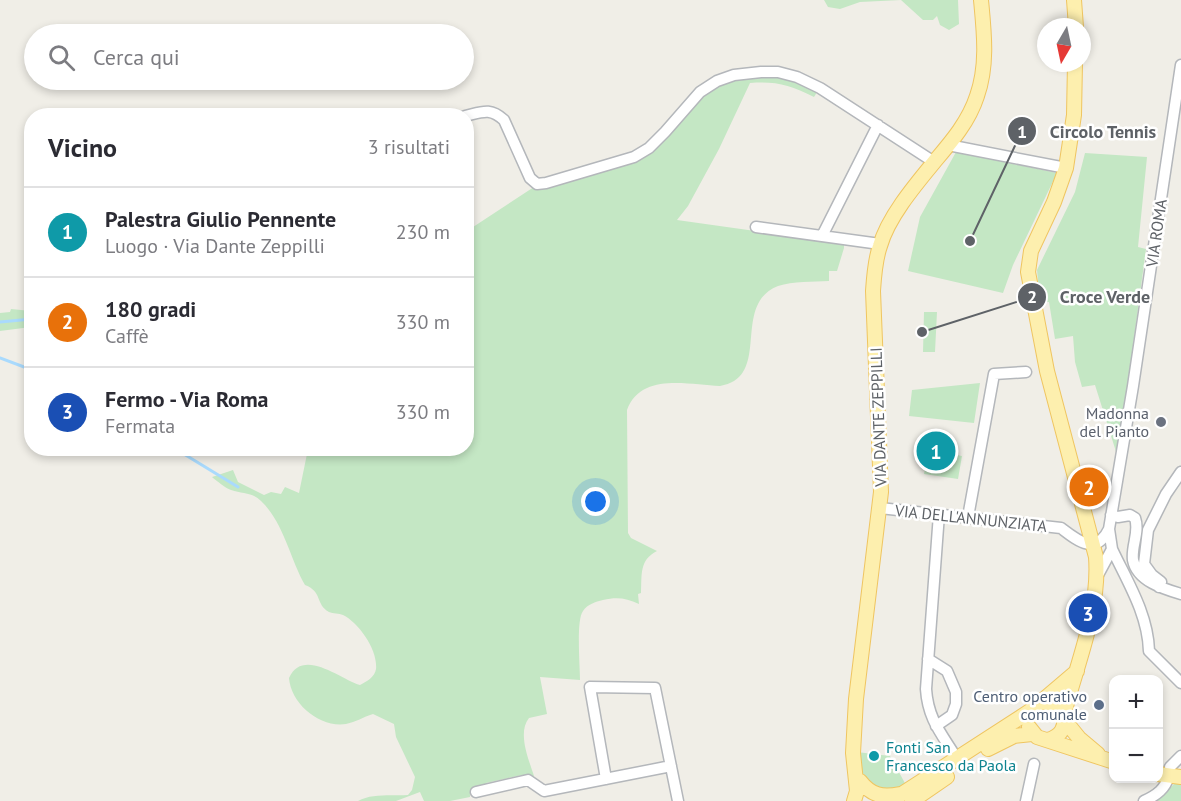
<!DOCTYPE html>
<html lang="it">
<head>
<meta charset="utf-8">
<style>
  :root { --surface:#fff; --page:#f2f2f3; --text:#2b2b33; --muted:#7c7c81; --line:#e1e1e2; --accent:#d93025 }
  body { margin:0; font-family:"PT Sans",sans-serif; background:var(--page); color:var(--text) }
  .controls { position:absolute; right:18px; bottom:18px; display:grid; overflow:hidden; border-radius:12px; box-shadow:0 3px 9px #0003 }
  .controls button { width:54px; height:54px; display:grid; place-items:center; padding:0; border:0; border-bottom:2px solid var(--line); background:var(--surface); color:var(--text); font:30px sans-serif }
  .compass { position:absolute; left:1037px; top:18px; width:54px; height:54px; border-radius:50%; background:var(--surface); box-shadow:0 3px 9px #0003; rotate:189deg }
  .you { position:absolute; left:596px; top:502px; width:21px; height:21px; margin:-15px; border:4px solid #fff; border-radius:50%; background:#1a73e8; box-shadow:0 0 0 9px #1a73e833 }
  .badge { display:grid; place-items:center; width:39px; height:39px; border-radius:50%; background:var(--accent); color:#fff; font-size:20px; font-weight:700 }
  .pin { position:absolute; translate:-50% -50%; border:3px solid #fff; box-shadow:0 2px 6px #0006 }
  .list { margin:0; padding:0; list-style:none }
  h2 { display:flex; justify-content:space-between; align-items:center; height:78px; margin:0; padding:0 24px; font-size:26px }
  h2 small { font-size:20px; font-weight:400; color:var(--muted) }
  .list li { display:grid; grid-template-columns:39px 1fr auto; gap:18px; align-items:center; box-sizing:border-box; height:90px; padding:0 24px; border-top:2px solid var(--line) }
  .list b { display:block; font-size:22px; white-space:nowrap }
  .list p { margin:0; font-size:20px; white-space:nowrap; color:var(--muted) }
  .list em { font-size:20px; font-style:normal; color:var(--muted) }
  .icon { flex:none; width:33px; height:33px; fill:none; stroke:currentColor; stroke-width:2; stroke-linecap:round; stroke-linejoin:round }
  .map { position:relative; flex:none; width:1181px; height:801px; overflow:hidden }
  .search { position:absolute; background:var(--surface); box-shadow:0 3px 9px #0003; left:24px; top:24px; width:450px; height:66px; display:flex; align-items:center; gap:15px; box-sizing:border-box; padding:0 21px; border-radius:33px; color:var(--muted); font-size:22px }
  .panel { position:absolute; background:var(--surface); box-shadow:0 3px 9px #0003; left:24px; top:108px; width:450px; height:348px; border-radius:24px }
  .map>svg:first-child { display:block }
  .green { fill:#c4e7c4 }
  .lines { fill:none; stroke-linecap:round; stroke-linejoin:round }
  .stream { stroke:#a9dafd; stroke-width:3 }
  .minor-casing { stroke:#b4b7bb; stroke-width:13 }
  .major-casing { stroke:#efc561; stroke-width:16 }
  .minor { stroke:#fff; stroke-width:10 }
  .major { stroke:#fdefae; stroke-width:14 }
  .worship-dot { fill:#6b7280; stroke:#fff; stroke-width:2 }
  .service-dot { fill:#5c6f8a; stroke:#fff; stroke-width:2 }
  .culture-dot { fill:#0f9aa8; stroke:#fff; stroke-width:2 }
  .labels { text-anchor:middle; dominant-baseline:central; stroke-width:5; stroke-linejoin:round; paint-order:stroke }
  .street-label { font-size:16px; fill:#5e6267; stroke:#fff }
  .worship-label { font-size:16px; fill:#5b616d; stroke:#fff; text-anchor:end }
  .service-label { font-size:16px; fill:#4e5e75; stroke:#fff; text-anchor:end }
  .culture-label { font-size:16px; fill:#0d838f; stroke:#fff; text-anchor:start }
  .leader { fill:none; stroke:#5e6267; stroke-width:2 }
  .callout-dot { fill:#5e6267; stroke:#fff; stroke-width:2 }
  .mark-label { font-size:18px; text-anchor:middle; font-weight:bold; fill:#fff }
  .callout-label { font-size:18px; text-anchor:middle; font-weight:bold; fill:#5e6267; stroke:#fff; stroke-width:5; stroke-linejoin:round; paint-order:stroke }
</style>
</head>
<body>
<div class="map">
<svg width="1181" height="801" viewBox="0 0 1181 801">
  <rect width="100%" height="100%" fill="#f0eee7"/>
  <!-- green -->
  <path class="green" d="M824 0H958L959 24 949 30 940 25 937 16 933 20H923L901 0 860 2 840 9 828 7Z
    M778 74 819 89 814 97C790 85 776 81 750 83L719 149 688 206 677 220 841 243 844 244V248L837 271H829V281C813 282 793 281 778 286 730 305 773 377 720 386 689 385 641 372 627 410L628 533 631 538 657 551C639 560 642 575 641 593L638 594 639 604C626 598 617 597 603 600 595 602 588 604 583 611 576 620 580 666 580 680L540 677 547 714 529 718C517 733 529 760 534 776L522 775 486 783V786L470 790V797L450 801H424L420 792 396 801H358C372 793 392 796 408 795L412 790 415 777 396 737 394 724 373 714C363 717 356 722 346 724 320 728 291 704 289 678 303 647 340 679 360 685 366 682 375 677 376 669 378 650 359 623 343 615 339 613 333 614 329 612 315 604 323 592 305 585 290 559 284 523 261 501 252 492 242 494 231 490 225 488 217 481 212 477L233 470 238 482 264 495 271 492 281 494 285 487 299 493 308 449 466 448 467 231 537 185 636 158 701 93 718 82Z
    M956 152 1057 173 1013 265 1003 293 908 271 920 217Z
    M1085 153 1147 157 1138 247 1146 249 1118 458 1095 385 1082 387 1075 362 1073 336 1055 339 1049 302H1040L1037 270 1075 192Z
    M11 309 31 311V327L0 331V313L10 312Z
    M924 312H937L935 352H923Z
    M980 383 974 423 909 416 912 390Z
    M928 450 962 456 958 479 924 474Z
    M857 752 890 756 906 785 899 789H878L863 777Z
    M1181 781V801H1157L1174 784Z"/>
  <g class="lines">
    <!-- stream -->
    <path class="stream" d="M0 322 32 319
      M0 358 32 370
      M174 448 238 487"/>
    <!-- minor casing -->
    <g class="minor-casing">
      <path id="minor" d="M465 116C482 112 490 107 504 120L530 178 537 184 546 183 634 157 649 148 665 132 700 92 717 81 734 75 761 72H778L797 77 820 88 934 162
        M948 145 1066 168
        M756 227 880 244
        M822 236 878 125
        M880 508 1061 528C1078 541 1096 556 1109 529
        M939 514 926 689C928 720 942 734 957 759
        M1111 515 1118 517 1130 515 1135 518C1140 532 1131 546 1133 560 1137 581 1164 589 1181 594
        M968 517 994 374 1026 372
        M1112 549C1127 581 1148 614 1149 651L1181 683
        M1098 575 1112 549 1109 529 1133 386 1181 65
        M1159 587 1161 582 1152 575 1144 564 1148 530 1166 494 1181 472
        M928 659 947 671 956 692V704L952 715 936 726
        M1170 767 1181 756
        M606 779 590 687 655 688 678 801
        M476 792 528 780 544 791 671 766
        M1026 801 1034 764
        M1144 801C1157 795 1165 789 1169 776"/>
    </g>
    <!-- major casing -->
    <g class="major-casing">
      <path id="major" d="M1074 0 1076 27
        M1041 702 1056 705 1064 714C1066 728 1061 736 1048 740
        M1064 714C1077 663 1100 611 1096 557L1047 371 1028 272 1031 251 1054 202 1066 168 1074 115 1075 63
        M1066 722 1079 738 1098 754
        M1029 727 1037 737 1114 762
        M988 749 1014 736 1032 734
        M1158 774 1181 777
        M860 781C871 795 882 798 900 794
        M854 801 857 791 853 753 856 699 881 492 873 291C874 276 875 260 880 246 888 217 916 184 935 161 952 141 969 121 977 96 988 65 984 32 981 0
        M891 801 1030 711 1077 671
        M912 801 947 777"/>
    </g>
    <!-- minor -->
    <use href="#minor" class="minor"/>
    <!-- major -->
    <use href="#major" class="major"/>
  </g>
  <!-- markers -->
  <circle class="worship-dot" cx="1161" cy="422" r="6"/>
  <circle class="service-dot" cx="1099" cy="705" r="6"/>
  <circle class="culture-dot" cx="874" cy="756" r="6"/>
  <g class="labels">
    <!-- street labels -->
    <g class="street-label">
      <text transform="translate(1156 233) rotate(-82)">VIA ROMA</text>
      <text transform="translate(878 417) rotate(-92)">VIA DANTE ZEPPILLI</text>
      <text transform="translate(971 518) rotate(6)">VIA DELL'ANNUNZIATA</text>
    </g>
    <!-- worship labels -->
    <g class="worship-label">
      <text x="1149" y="413">Madonna<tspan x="1149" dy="18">del Pianto</tspan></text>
    </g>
    <!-- service labels -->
    <g class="service-label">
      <text x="1087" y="696">Centro operativo<tspan x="1087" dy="18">comunale</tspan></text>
    </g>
    <!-- culture labels -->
    <g class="culture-label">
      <text x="886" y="747">Fonti San<tspan x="886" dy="18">Francesco da Paola</tspan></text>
    </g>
  </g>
  <!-- callouts -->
  <path class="leader" d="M970 241L1022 131M922 332L1032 297"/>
  <g class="callout-dot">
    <circle cx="970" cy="241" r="6"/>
    <circle cx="922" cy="332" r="6"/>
    <circle cx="1022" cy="131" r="15"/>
    <circle cx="1032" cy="297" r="15"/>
  </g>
  <g class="mark-label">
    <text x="1022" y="138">1</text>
    <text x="1032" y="303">2</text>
  </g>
  <g class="callout-label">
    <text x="1103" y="138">Circolo Tennis</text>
    <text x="1105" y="303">Croce Verde</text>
  </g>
</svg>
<div class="controls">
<button>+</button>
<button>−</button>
</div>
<svg class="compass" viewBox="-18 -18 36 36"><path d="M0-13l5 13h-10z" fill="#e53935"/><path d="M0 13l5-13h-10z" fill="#7c7c81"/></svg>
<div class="you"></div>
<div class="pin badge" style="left:936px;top:451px;background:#0f9aa8">1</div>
<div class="pin badge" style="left:1089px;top:487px;background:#e8710a">2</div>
<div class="pin badge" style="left:1088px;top:613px;background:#1a4fb4">3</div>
<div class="search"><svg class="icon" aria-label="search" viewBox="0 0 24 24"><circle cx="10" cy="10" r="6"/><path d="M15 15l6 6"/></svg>Cerca qui</div>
<section class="panel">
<h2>Vicino<small>3 risultati</small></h2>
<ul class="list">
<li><span class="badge" style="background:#0f9aa8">1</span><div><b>Palestra Giulio Pennente</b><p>Luogo · Via Dante Zeppilli</p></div><em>230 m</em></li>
<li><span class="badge" style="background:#e8710a">2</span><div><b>180 gradi</b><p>Caffè</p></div><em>330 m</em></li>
<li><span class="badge" style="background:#1a4fb4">3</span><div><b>Fermo - Via Roma</b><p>Fermata</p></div><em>330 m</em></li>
</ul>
</section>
</div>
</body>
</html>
